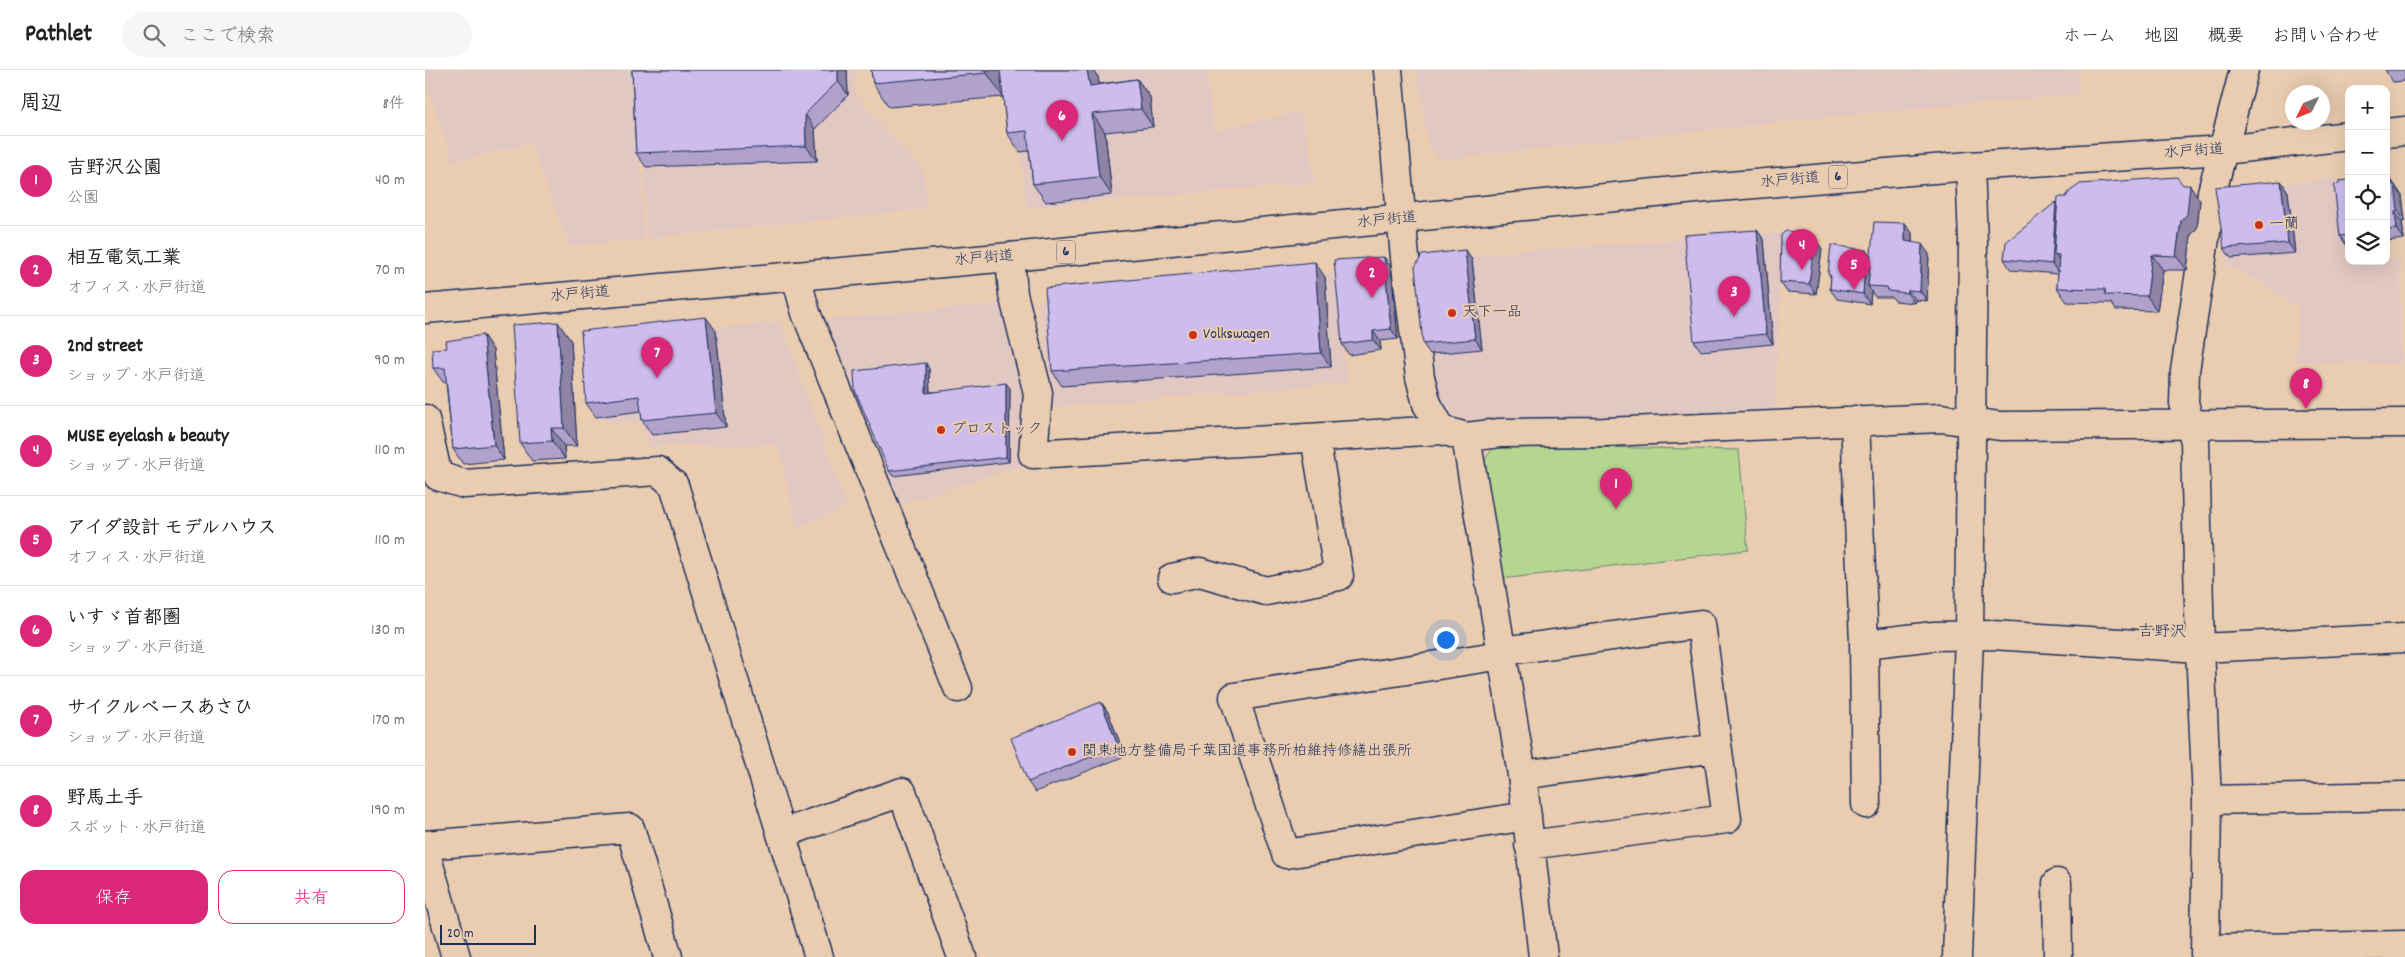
<!DOCTYPE html>
<html lang="ja">
<head>
<meta charset="utf-8">
<style>
  :root { --surface:#fff; --page:#f6f6f6; --text:#202124; --muted:#757577; --line:#e0e0e0; --accent:#db2777 }
  body { margin:0; font-family:Dekko,"Klee One",sans-serif; background:var(--page); color:var(--text) }
  .controls { position:absolute; right:15px; top:15px; display:grid; overflow:hidden; border-radius:10px; box-shadow:0 5px 20px #0002 }
  .controls button { width:45px; height:45px; display:grid; place-items:center; padding:0; border:0; border-bottom:1px solid var(--line); background:var(--surface); color:var(--text); font:25px sans-serif }
  .compass { position:absolute; left:1860px; top:15px; width:45px; height:45px; border-radius:50%; background:var(--surface); box-shadow:0 5px 20px #0002; rotate:227deg }
  .scale { position:absolute; left:15px; bottom:12px; width:96px; box-sizing:border-box; padding-left:5px; border:2px solid #1b2f5e; border-top:0; font-size:14px; line-height:18px; white-space:nowrap; color:#1b2f5e; -webkit-text-stroke:4px #eacdb1; paint-order:stroke }
  .you { position:absolute; left:1020px; top:569px; width:18px; height:18px; margin:-12px; border:4px solid #fff; border-radius:50%; background:#1a73e8; box-shadow:0 0 0 8px #1a73e833 }
  .badge { display:grid; place-items:center; width:32px; height:32px; border-radius:50%; background:var(--accent); color:#fff; font-size:16px; font-weight:700 }
  .pin { position:absolute; translate:-50% -41px; filter:drop-shadow(0 1px 2px #0008) }
  .pin::after { content:''; position:absolute; top:26px; width:18px; height:15px; background:inherit; clip-path:polygon(0 0,100% 0,50% 100%) }
  .list { margin:0; padding:0; list-style:none }
  h2 { display:flex; justify-content:space-between; align-items:center; height:65px; margin:0; padding:0 20px; font-size:21px }
  h2 small { font-size:16px; font-weight:400; color:var(--muted) }
  .list li { display:grid; grid-template-columns:32px 1fr auto; gap:15px; align-items:center; box-sizing:border-box; height:90px; padding:0 20px; border-top:1px solid var(--line) }
  .list b { display:block; font-size:19px; white-space:nowrap }
  .list p { margin:0; font-size:16px; white-space:nowrap; color:var(--muted) }
  .list em { font-size:16px; font-style:normal; color:var(--muted) }
  .actions { display:flex; gap:10px; padding:15px 20px }
  .actions a { flex:1; padding:11px 0; border:1px solid var(--accent); border-radius:15px; text-align:center; font-size:18px; color:var(--accent) }
  .actions .main { background:var(--accent); color:#fff }
  .icon { flex:none; width:28px; height:28px; fill:none; stroke:currentColor; stroke-width:2; stroke-linecap:round; stroke-linejoin:round }
  .map { position:relative; flex:none; width:1980px; height:887px; overflow:hidden }
  header { display:flex; align-items:center; gap:30px; box-sizing:border-box; height:70px; padding:0 25px; background:var(--surface); border-bottom:1px solid var(--line) }
  header strong { font-size:24px }
  nav { display:flex; gap:28px; margin-inline-start:auto; font-size:18px }
  .search { width:350px; height:45px; background:var(--page); display:flex; align-items:center; gap:12px; box-sizing:border-box; padding:0 18px; border-radius:28px; color:var(--muted); font-size:19px }
  main { display:flex }
  aside { flex:1; background:var(--surface) }
  .map>svg:first-child { display:block }
  .built { fill:#e2c8c3 }
  .green { fill:#b4d690; stroke:#688277 }
  .lines { fill:none; stroke-linecap:round; stroke-linejoin:round }
  .minor-casing { stroke:#1b2f5e; stroke-width:31 }
  .highway-casing { stroke:#1b2f5e; stroke-width:31 }
  .minor { stroke:#eacdb1; stroke-width:28 }
  .highway { stroke:#eacdb1; stroke-width:28 }
  .wall { fill:#b1a2cb; stroke:#1b2f5e }
  .shaded-wall { fill:#9084a5; stroke:#1b2f5e }
  .building { fill:#cebcec; stroke:#1b2f5e }
  .poi-dot { fill:#c8321e; stroke:#eacdb1; stroke-width:2 }
  .labels { text-anchor:middle; dominant-baseline:central; stroke-width:4; stroke-linejoin:round; paint-order:stroke }
  .shield { fill:#eacdb1; stroke:#595e77; stroke-width:1 }
  .shield-label { font-size:14px; font-weight:bold; fill:#1b2f5e }
  .street-label { font-size:15px; fill:#1b2f5e; stroke:#eacdb1 }
  .poi-label { font-size:15px; fill:#1b2f5e; stroke:#eacdb1; text-anchor:start }
  .neighbourhood-label { font-size:16px; fill:#1b2f5e; stroke:#eacdb1 }
</style>
</head>
<body>
<header>
<strong>Pathlet</strong>
<div class="search"><svg class="icon" aria-label="search" viewBox="0 0 24 24"><circle cx="10" cy="10" r="6"/><path d="M15 15l6 6"/></svg>ここで検索</div>
<nav><a>ホーム</a><a>地図</a><a>概要</a><a>お問い合わせ</a></nav>
</header>
<main>
<aside>
<h2>周辺<small>8件</small></h2>
<ul class="list">
<li><span class="badge">1</span><div><b>吉野沢公園</b><p>公園</p></div><em>40 m</em></li>
<li><span class="badge">2</span><div><b>相互電気工業</b><p>オフィス · 水戸街道</p></div><em>70 m</em></li>
<li><span class="badge">3</span><div><b>2nd street</b><p>ショップ · 水戸街道</p></div><em>90 m</em></li>
<li><span class="badge">4</span><div><b>MUSE eyelash &amp; beauty</b><p>ショップ · 水戸街道</p></div><em>110 m</em></li>
<li><span class="badge">5</span><div><b>アイダ設計 モデルハウス</b><p>オフィス · 水戸街道</p></div><em>110 m</em></li>
<li><span class="badge">6</span><div><b>いすゞ首都圏</b><p>ショップ · 水戸街道</p></div><em>130 m</em></li>
<li><span class="badge">7</span><div><b>サイクルベースあさひ</b><p>ショップ · 水戸街道</p></div><em>170 m</em></li>
<li><span class="badge">8</span><div><b>野馬土手</b><p>スポット · 水戸街道</p></div><em>190 m</em></li>
</ul>
<div class="actions"><a class="main">保存</a><a>共有</a></div>
</aside>
<div class="map">
<svg width="1980" height="887" viewBox="0 0 1980 887">
  <rect width="100%" height="100%" fill="#eacdb1"/>
  <filter id="ink" filterUnits="userSpaceOnUse"><feTurbulence type="fractalNoise" baseFrequency=".02" numOctaves="2"/><feDisplacementMap in="SourceGraphic" scale="10" xChannelSelector="R" yChannelSelector="G"/><feConvolveMatrix kernelMatrix="1 2 1 2 8 2 1 2 1" color-interpolation-filters="sRGB"/></filter>
  <g filter="url(#ink)">
    <!-- built -->
    <path class="built" d="M0 0H210L219 169 144 176 106 73 28 92 0 11Z
      M214 0H430L431 26 498 100 502 139 222 168Z
      M586 0H781L789 61 877 41 890 113 602 138Z
      M992 0H1655L1653 24 1391 48 1015 90 1003 76Z
      M1911 107 1918 177 1924 179V191H1961V187L1975 190 1976 294 1870 292 1874 234 1864 233 1837 213 1801 195 1794 123Z
      M1358 163 1349 354 1021 358 1007 333 991 192 1099 180Z
      M909 203 922 313 629 337 613 230Z
      M577 234 602 332 601 395 472 435 401 249Z
      M355 252 422 437 372 458 353 375 225 376 214 351 192 354 171 347 159 269Z"/>
    <!-- green -->
    <path class="green" d="M1070 375 1314 380 1323 480 1076 509 1055 397Z"/>
    <g class="lines">
      <!-- minor casing -->
      <g class="minor-casing">
        <path id="minor" d="M963 0 980 188 995 307 1002 334 1017 360
          M585 187 588 224 613 323 608 384 1017 360 1041 367 1075 363 1180 362 1516 348 1575 356 1980 353
          M371 206 381 243 533 618
          M0 349 13 406 39 414 233 401 249 415 394 887
          M1430 350 1439 574 1441 734
          M1041 367 1097 705 1118 887
          M747 508 775 502 841 521 914 506 890 368
          M1439 574 1509 566 1567 565 1775 578 1980 568
          M1077 581 1276 554 1302 749 1104 775
          M1077 585 809 627 861 784 1102 746
          M1097 705 1292 678
          M1782 730 1980 726
          M356 764 477 722 537 887
          M0 775 205 758 243 887
          M0 781 31 887
          M1632 813 1633 887
          M1780 879 1980 875
          M1532 887 1544 567 1548 171 1545 96
          M1780 887 1782 730 1775 578 1770 371 1759 333 1760 301 1787 122 1819 0"/>
      </g>
      <!-- highway casing -->
      <g class="highway-casing">
        <path id="highway" d="M1961 63 1980 61
          M0 239 585 187 1281 118 1545 96 1798 80 1924 66"/>
      </g>
      <!-- minor -->
      <use href="#minor" class="minor"/>
      <!-- highway -->
      <use href="#highway" class="highway"/>
    </g>
    <!-- wall -->
    <path class="wall" d="M207 0H422L423 25 390 59 392 91 221 97 211 83Z
      M446 0H668L673 7 674 14 712 9 725 27 728 57 680 62 687 125 621 132 608 114 604 81 595 82 582 63 578 27 464 37 448 13Z
      M1960 0H1980V11L1968 12Z
      M1961 105H1963L1977 126 1980 151 1977 152 1979 169 1961 171Z
      M1924 110V176H1922L1915 166Z
      M1856 111 1863 122 1870 183 1806 188 1799 178Z
      M1758 115 1775 130 1772 158 1766 165 1762 200H1738L1732 241 1691 240 1686 233 1642 232 1632 218 1633 204 1586 200 1579 189 1633 134 1641 127Z
      M1480 153 1487 163V172L1504 184 1502 231 1491 230 1489 233 1470 231 1467 227H1450L1446 221 1445 234 1412 229 1405 219 1406 208 1403 204 1441 180 1446 186Z
      M1332 160 1339 170 1348 274 1276 281 1269 271Z
      M1394 174V175L1397 179 1391 224 1362 222 1355 212Z
      M1040 180 1047 190 1057 279 1005 284 998 274Z
      M959 187 966 197 973 269 955 271 956 280 924 285 917 274Z
      M900 207 906 297 637 316 627 301Z
      M291 261 301 357 227 365 217 350 216 341 171 347 161 333Z
      M58 265 68 280 79 390 38 394 28 379 21 313 18 312 8 298 22 278Z
      M146 271 152 376H139L140 389 107 391 95 373Z
      M504 299 505 322 585 318 584 392 468 406 464 401Z
      M676 632 683 642 700 686 610 722 603 712Z"/>
    <!-- shaded-wall -->
    <path class="shaded-wall" d="M413 0H422L423 25 413 11Z
      M561 0H576L578 27 562 3Z
      M662 0H668L673 7 678 34 665 16Z
      M712 9 725 27 728 57 716 39Z
      M380 44 390 59 392 91 381 76Z
      M667 44 680 62 687 125 674 107Z
      M1963 105 1977 126 1980 151 1973 141 1964 111Z
      M1856 111 1863 122 1870 183 1863 173Z
      M1765 115 1775 130 1772 158 1766 165 1762 200 1751 186 1756 151Z
      M1631 132 1638 142 1634 185 1629 184 1635 192 1634 204 1627 194Z
      M1970 142 1977 152 1979 169 1972 159Z
      M1480 153 1487 163V181L1480 171Z
      M1332 160 1339 170 1348 274 1341 264Z
      M1387 164 1397 179 1391 224 1384 214Z
      M1497 174 1504 184 1502 231 1495 221Z
      M1040 180 1047 190 1057 279 1050 269Z
      M1441 180 1449 190 1443 216 1446 221 1445 234 1438 224Z
      M1727 185 1738 200 1732 241 1722 226Z
      M959 187 966 197 973 269 966 259Z
      M890 192 900 207 906 297 896 283Z
      M1483 220 1491 230 1489 233 1482 223Z
      M281 247 291 261 301 357 291 343Z
      M133 252 146 271 152 376 139 358Z
      M948 261 955 271 956 280 948 270Z
      M58 265 68 280 79 390 69 375Z
      M501 293 504 299 505 328 501 323Z
      M581 313 585 318 584 392 581 387Z
      M126 358 139 376 140 389 127 371Z
      M676 632 683 642 700 686 693 676Z"/>
    <!-- building -->
    <path class="building" d="M207 0H413V11L380 44 381 76 211 83Z
      M446 0H561L562 3 448 13Z
      M575 0H662L665 16 712 9 716 39 667 44 674 107 608 114 602 61 582 63Z
      M1961 105H1963L1964 111H1967V114L1970 116 1973 141 1970 142 1972 159 1961 160Z
      M1752 107 1758 115H1765L1762 144 1756 151 1751 186 1727 185 1722 226 1681 225 1680 219 1632 218 1634 185 1629 184 1633 127H1641L1644 122 1655 114Z
      M1924 110V165L1915 166 1909 115 1914 114V111Z
      M1856 111 1863 173 1799 178 1790 117Z
      M1631 132 1627 194 1579 189 1581 172Z
      M1449 152 1480 153V171L1497 174 1495 221 1483 220 1482 223 1463 221 1462 217 1443 216Z
      M1332 160 1341 264 1269 271 1259 165Z
      M1361 161 1387 164V169H1390L1384 214 1355 212 1356 165Z
      M1406 175 1441 180 1438 224 1405 219 1406 206 1403 204Z
      M1040 180 1050 269 998 274 990 197 997 185Z
      M959 187 966 259 948 261V270L917 274 909 190Z
      M890 192 896 283 627 301 620 218Z
      M281 247 291 343 217 350 214 326 161 333 156 261Z
      M133 252 139 358H126L127 371 95 373 87 255Z
      M58 265 69 375 28 379 20 298H8L7 279 22 278 21 271Z
      M501 293V323L581 313V387L464 401 430 320 429 301Z
      M676 632 693 676 603 712 586 668Z"/>
  </g>
  <!-- markers -->
  <g class="poi-dot">
    <circle cx="1834" cy="155" r="5"/>
    <circle cx="1027" cy="243" r="5"/>
    <circle cx="768" cy="265" r="5"/>
    <circle cx="516" cy="360" r="5"/>
    <circle cx="647" cy="682" r="5"/>
  </g>
  <g class="labels">
    <!-- shield labels -->
    <g class="shield">
      <rect x="1404" y="95.5" width="18" height="23" rx="4"/>
      <rect x="632" y="170.5" width="18" height="23" rx="4"/>
    </g>
    <g class="shield-label">
      <text x="1413" y="107">6</text>
      <text x="641" y="182">6</text>
    </g>
    <!-- street labels -->
    <g class="street-label">
      <text transform="translate(1769 82) rotate(-4)">水戸街道</text>
      <text transform="translate(1365 111) rotate(-5)">水戸街道</text>
      <text transform="translate(962 151) rotate(-6)">水戸街道</text>
      <text transform="translate(559 189) rotate(-5)">水戸街道</text>
      <text transform="translate(155 225) rotate(-5)">水戸街道</text>
    </g>
    <!-- poi labels -->
    <g class="poi-label">
      <text x="1844" y="155">一蘭</text>
      <text x="1037" y="243">天下一品</text>
      <text x="778" y="265">Volkswagen</text>
      <text x="526" y="360">プロストック</text>
      <text x="657" y="682">関東地方整備局千葉国道事務所柏維持修繕出張所</text>
    </g>
    <!-- neighbourhood labels -->
    <g class="neighbourhood-label">
      <text x="1737" y="562">吉野沢</text>
    </g>
  </g>
</svg>
<div class="controls">
<button>+</button>
<button>−</button>
<button><svg class="icon" aria-label="locate" viewBox="0 0 24 24"><circle cx="12" cy="12" r="6"/><path d="M12 2v4M12 18v4M2 12h4M18 12h4"/></svg></button>
<button><svg class="icon" aria-label="layers" viewBox="0 0 24 24"><path d="M12 4l9 5-9 5-9-5zM3 14l9 5 9-5"/></svg></button>
</div>
<svg class="compass" viewBox="-18 -18 36 36"><path d="M0-13l5 13h-10z" fill="#e53935"/><path d="M0 13l5-13h-10z" fill="#757577"/></svg>
<div class="scale">20 m</div>
<div class="you"></div>
<div class="pin badge" style="left:1191px;top:439px">1</div>
<div class="pin badge" style="left:947px;top:228px">2</div>
<div class="pin badge" style="left:1309px;top:247px">3</div>
<div class="pin badge" style="left:1377px;top:200px">4</div>
<div class="pin badge" style="left:1429px;top:220px">5</div>
<div class="pin badge" style="left:637px;top:71px">6</div>
<div class="pin badge" style="left:232px;top:308px">7</div>
<div class="pin badge" style="left:1881px;top:339px">8</div>
</div>
</main>
</body>
</html>
